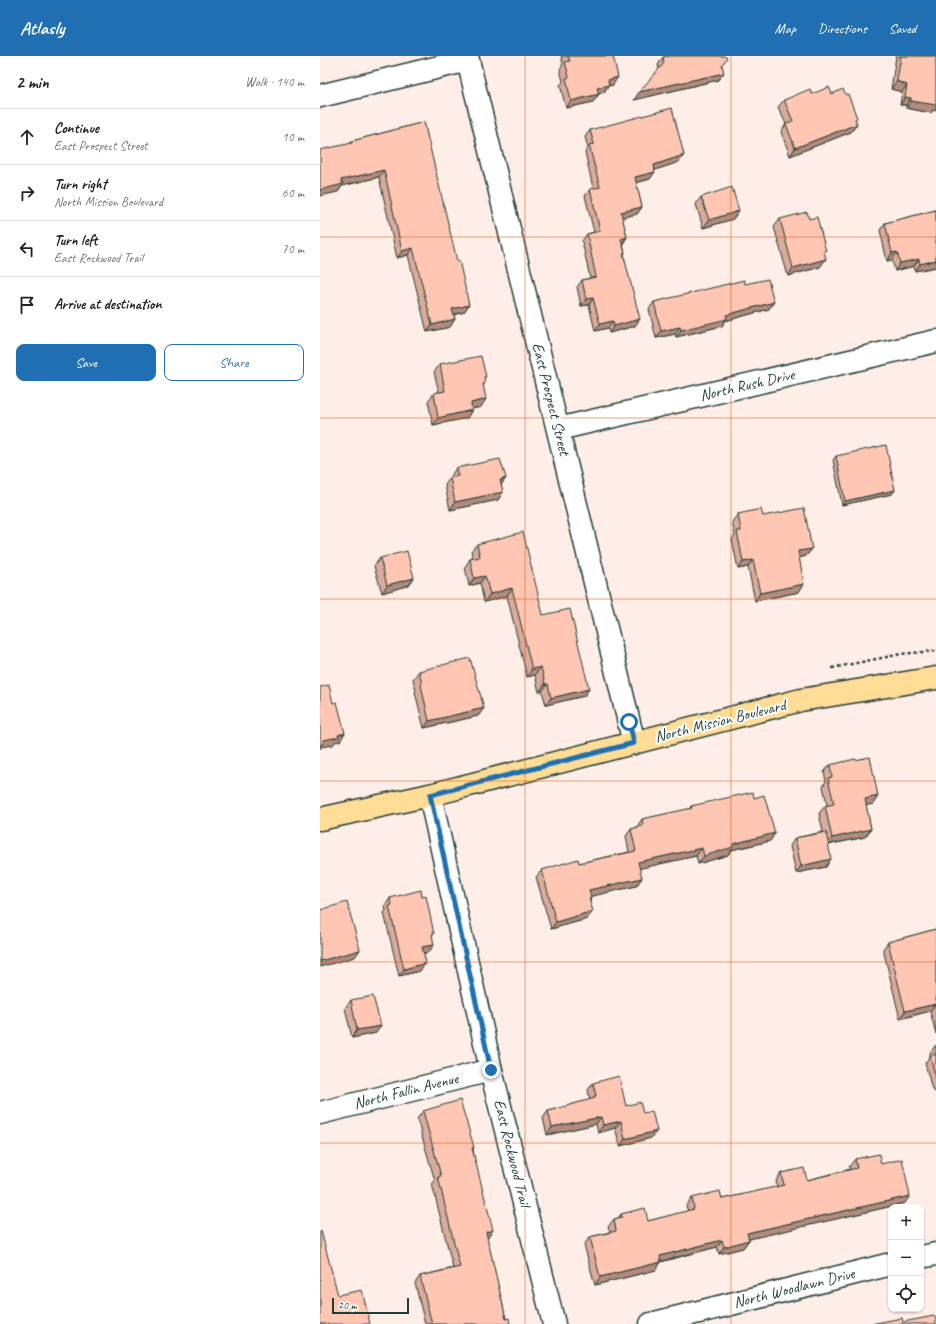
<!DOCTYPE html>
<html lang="en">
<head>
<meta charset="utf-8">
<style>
  :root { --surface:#fff; --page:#f6f6f6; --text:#202124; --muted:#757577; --line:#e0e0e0; --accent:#1f6fb2 }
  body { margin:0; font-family:Caveat,sans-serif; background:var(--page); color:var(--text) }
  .controls { position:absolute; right:12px; bottom:12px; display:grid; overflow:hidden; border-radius:8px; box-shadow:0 1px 3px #0004 }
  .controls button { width:36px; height:36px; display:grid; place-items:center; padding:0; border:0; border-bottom:1px solid var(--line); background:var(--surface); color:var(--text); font:20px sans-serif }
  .scale { position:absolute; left:12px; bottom:10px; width:77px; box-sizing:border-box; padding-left:4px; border:2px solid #1f3d34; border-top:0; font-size:11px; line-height:14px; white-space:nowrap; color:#1f3d34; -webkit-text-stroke:3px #fff; paint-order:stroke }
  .stop { position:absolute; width:12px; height:12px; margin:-9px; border:3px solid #1f6fb2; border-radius:50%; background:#fff }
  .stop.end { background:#1f6fb2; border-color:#fff; box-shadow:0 1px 4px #0008 }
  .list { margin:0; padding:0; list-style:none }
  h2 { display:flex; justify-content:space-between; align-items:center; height:52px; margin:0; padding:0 16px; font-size:17px }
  h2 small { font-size:13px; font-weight:400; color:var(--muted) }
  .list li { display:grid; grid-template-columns:26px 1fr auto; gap:12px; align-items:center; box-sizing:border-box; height:56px; padding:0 16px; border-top:1px solid var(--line) }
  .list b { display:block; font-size:15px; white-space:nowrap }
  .list p { margin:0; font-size:13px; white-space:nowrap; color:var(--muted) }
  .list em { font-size:13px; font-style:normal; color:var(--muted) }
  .actions { display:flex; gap:8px; padding:12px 16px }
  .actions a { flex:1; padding:9px 0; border:1px solid var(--accent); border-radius:8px; text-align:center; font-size:14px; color:var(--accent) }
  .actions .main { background:var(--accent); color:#fff }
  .icon { flex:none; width:22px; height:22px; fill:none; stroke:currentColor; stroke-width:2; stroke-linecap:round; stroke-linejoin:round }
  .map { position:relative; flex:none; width:616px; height:1268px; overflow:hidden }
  header { display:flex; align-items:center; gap:24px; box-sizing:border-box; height:56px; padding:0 20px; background:var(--accent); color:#fff }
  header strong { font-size:19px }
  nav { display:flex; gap:22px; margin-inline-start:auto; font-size:14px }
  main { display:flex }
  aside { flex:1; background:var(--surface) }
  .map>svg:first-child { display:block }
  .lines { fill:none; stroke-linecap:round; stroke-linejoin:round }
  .minor-casing { stroke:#1f3d34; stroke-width:25 }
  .major-casing { stroke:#1f3d34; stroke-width:25 }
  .path { stroke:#1f3d34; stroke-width:2.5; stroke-dasharray:3 3; stroke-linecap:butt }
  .minor { stroke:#fff; stroke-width:22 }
  .major { stroke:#ffdd96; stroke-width:22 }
  .wall { fill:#daaa9a; stroke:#1f3d34 }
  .shaded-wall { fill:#b28b7d; stroke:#1f3d34 }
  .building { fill:#fec6b3; stroke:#1f3d34 }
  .route { stroke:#1f6fb2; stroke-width:5 }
  .grid { fill:none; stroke:#e8590c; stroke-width:1; stroke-opacity:0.55 }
  .labels { text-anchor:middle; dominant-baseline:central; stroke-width:4; stroke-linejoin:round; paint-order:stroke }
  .street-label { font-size:16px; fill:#1f3d34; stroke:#fff }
</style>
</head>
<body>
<header>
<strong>Atlasly</strong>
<nav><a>Map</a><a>Directions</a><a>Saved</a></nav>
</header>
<main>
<aside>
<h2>2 min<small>Walk · 140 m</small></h2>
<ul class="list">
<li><svg class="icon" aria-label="ahead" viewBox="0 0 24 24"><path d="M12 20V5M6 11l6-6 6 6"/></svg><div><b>Continue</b><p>East Prospect Street</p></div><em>10 m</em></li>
<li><svg class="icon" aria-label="right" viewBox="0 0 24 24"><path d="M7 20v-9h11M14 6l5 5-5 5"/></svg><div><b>Turn right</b><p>North Mission Boulevard</p></div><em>60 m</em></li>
<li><svg class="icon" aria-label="left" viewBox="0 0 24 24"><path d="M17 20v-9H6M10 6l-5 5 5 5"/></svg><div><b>Turn left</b><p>East Rockwood Trail</p></div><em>70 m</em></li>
<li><svg class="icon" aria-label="arrive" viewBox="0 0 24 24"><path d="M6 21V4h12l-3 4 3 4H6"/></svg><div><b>Arrive at destination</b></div></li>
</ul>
<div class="actions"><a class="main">Save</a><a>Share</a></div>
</aside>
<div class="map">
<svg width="616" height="1268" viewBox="0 0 616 1268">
  <rect width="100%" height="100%" fill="#ffeee8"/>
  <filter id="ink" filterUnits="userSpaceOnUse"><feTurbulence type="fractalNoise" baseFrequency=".025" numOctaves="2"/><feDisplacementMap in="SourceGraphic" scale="8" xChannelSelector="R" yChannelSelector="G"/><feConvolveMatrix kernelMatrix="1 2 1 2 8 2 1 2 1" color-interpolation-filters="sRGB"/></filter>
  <g filter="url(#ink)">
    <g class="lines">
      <!-- minor casing -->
      <g class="minor-casing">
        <path id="minor" d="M147 0 314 687
          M0 40 148 4
          M238 373 616 285
          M110 739 171 1014 234 1268
          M0 1057 171 1014
          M601 1201 616 1198
          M331 1268 571 1208"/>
      </g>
      <!-- major casing -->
      <g class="major-casing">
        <path id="major" d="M0 763 110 739 481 644 616 622"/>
      </g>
      <!-- path -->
      <path class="path" d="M512 612 581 598 616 595"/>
      <!-- minor -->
      <use href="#minor" class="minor"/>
      <!-- major -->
      <use href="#major" class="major"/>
    </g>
    <!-- wall -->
    <path class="wall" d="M241 0H293V29L288 30 284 36 279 38 273 46 246 52 240 29 243 26 240 13 243 8Z
      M576 0H616L613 54 611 57 586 52V49H580L582 36 571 33Z
      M343 1 402 10 398 24 314 44 339 13 338 9Z
      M492 38H512L536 65 537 68 531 76 470 100 461 76 466 68 458 51 464 44Z
      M104 66 144 256 134 259 135 263 130 271 107 276 88 199 77 202 59 121 22 130 18 136 30 87 32 85Z
      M270 74 359 106 335 114 330 123 316 127 322 151 317 158 302 161 307 181 303 188 305 197 304 198 315 270 289 277 288 272 275 275 269 249 261 250 257 231 262 224 270 222 262 185 267 178 274 176 265 140 270 133 273 132 265 96 268 92 265 81Z
      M381 141 413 163 383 172 376 148Z
      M616 154V211L595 215 594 210 575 215 572 204 567 205 560 174 565 167Z
      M460 163 504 198 500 211 468 220 454 171Z
      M425 228 449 253 405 265 402 270 356 281 355 278 336 282 329 253 334 246Z
      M120 308 164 323 163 330 161 351 152 353 147 362 113 369 108 345 114 337 119 336 114 316Z
      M516 400 575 434 572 438 522 449 513 404Z
      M136 412 186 422 181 429 183 436 178 444 130 454 125 429 130 422 131 421V420Z
      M418 458 443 460 492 493 486 500 479 502V536L435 545 428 511 418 513 412 483 415 479 412 466Z
      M157 488 223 559 269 633 264 640 226 649 222 635 219 636 215 619 207 621 187 540 164 546 160 527 149 530 145 511 150 503 153 502 151 495Z
      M60 502 89 529 62 537 54 510Z
      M99 615 164 652 158 660 104 672 95 636 96 635 93 623Z
      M510 709 558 740 553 748 546 749 551 773 545 781 508 789 506 811 476 817 470 790 475 782 503 776 499 757 505 750 507 749 503 730 506 725 504 716Z
      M434 742 455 777 450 785 411 794 408 799 378 808 376 800 319 812 322 822 316 830 271 840 267 863 231 873 216 821 222 814 259 807 309 796 306 780 311 773 316 772 322 763 370 753 371 750Z
      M102 841 112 881 109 896 103 898 106 907 100 915 79 920 64 857 66 854 65 850 70 842Z
      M616 873V978L610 955 580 963 563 893 568 886Z
      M31 944 56 977 32 982 25 952Z
      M616 989V1036L612 1034 605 1007 610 1000V997L615 990Z
      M273 1027 306 1050 323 1057 331 1082 300 1090 295 1072 278 1077 276 1068 227 1079 223 1062 228 1055 270 1044 268 1034Z
      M103 1055 154 1091 153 1093 167 1182 186 1263 190 1268H105L95 1227 100 1220 133 1212 112 1128 115 1125 97 1063Z
      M535 1103 561 1108 585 1147 428 1183 429 1184 423 1192 399 1198 397 1191 341 1206 336 1214 275 1229 264 1189 270 1181 290 1176 288 1171 294 1163 298 1162 301 1158 328 1165 368 1155 366 1150 372 1142 402 1143 457 1131 456 1125 461 1117 487 1124 530 1113 529 1111Z"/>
    <!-- shaded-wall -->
    <path class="shaded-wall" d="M404 17 398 24 314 44 319 36Z
      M298 21 293 29 288 30 284 36 272 39 277 32 288 24Z
      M577 25 587 29 582 36 571 33Z
      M279 38 273 46 246 52 251 45Z
      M585 41 591 42 586 49H580Z
      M591 45 616 48V55L613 54 611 57 586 52Z
      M537 68 531 76 470 100 475 92Z
      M364 99 359 106 329 116 334 109Z
      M64 114 59 121 22 130 18 136 0 140V134L21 124Z
      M335 116 330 123 310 128 315 121Z
      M322 151 317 158 296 163 301 156Z
      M419 155 413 163 383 172 389 164Z
      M307 181 302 188 301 183Z
      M93 192 88 199 77 202 82 195Z
      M577 196 572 204 567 205 572 197Z
      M506 203 500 211 468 220 473 212Z
      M599 203 594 210 575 215 580 207Z
      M616 204V211L595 215 600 208Z
      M273 242 269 249 261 250 266 243Z
      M454 246 449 253 405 265 402 270 356 281 361 274 406 259Z
      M149 249 144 256 127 260 132 253Z
      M135 263 130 271 107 276 112 269Z
      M320 263 315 270 289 277 294 270Z
      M293 265 288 272 275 275 280 268Z
      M360 271 355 278 336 282 341 275Z
      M166 343 161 351 145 354 151 347Z
      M152 354 147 362 113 369 118 362Z
      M186 422 180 430V424Z
      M575 434 572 438 522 449 525 445Z
      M183 436 178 444 130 454 135 446Z
      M492 493 486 500 473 503 478 495Z
      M433 504 428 511 418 513 423 506Z
      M165 520 160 527 149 530 154 522Z
      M94 522 89 529 62 537 67 529Z
      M484 528 479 536 435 545 440 537Z
      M192 532 187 540 164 546 170 538Z
      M221 611 215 619 207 621 212 613Z
      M225 628H228L222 635 219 636Z
      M269 633 264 640 226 649 231 642Z
      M164 652 158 660 104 672 109 665Z
      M25 677 20 685 15 686 13 689 1 691 0 693V688L3 684Z
      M558 740 553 748 540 751 545 743Z
      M551 773 545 781 506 789 512 782Z
      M455 777 450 785 411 794 408 799 378 808 384 800 413 788Z
      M382 792 376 800 313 814 318 806Z
      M511 803 506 811 476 817 481 810Z
      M322 822 316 830 264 842 269 834Z
      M273 855 267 863 231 873 236 866Z
      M114 889 109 896 97 899 102 891Z
      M40 894 35 901 0 911V905Z
      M106 907 100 915 79 920 84 913Z
      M616 948 610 955 580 963 585 955Z
      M61 970 56 977 32 982 37 974Z
      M281 1061 276 1068 227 1079 232 1071Z
      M301 1065 295 1072 278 1077 283 1069Z
      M337 1075 331 1082 300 1090 305 1083Z
      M590 1140 585 1147 421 1185 427 1177Z
      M173 1174 167 1182 166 1176Z
      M402 1184 397 1191 334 1207 340 1200Z
      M429 1184 423 1192 399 1198 404 1191Z
      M341 1206 336 1214 275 1229 280 1221Z"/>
    <!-- building -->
    <path class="building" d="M248 0H293L298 21 288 24 289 29 277 32 279 38 251 45 246 22 249 21 245 6 250 5Z
      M350 0H404L407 2 402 9 404 17 319 36 344 7 343 1Z
      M581 0H616V49L591 45V42L585 41 587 29 577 25Z
      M509 31 512 38 523 33 526 39 528 38 537 62 535 63 537 68 475 92 466 68 473 65 464 44 490 33 492 38Z
      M352 52 364 99 334 109 335 116 315 121 322 151 301 156 307 181 301 183 305 197H303L320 263 294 270 293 265 280 268 273 242 266 243 262 224 276 221 267 178 280 175 270 133 280 131 269 89 274 88 270 74Z
      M104 66 137 205 139 204 149 249 132 253 135 263 112 269 93 192 82 195 64 114 21 124 23 128 0 134V94L32 87V85Z
      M412 131 419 155 389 164 381 141Z
      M616 154V204L600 208 599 203 580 207 577 196 572 197 565 167Z
      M487 156 489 163 497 161 506 195H504L506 203 473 212 460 163Z
      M448 223 454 246 406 259 407 263 361 274 360 271 341 275 334 246 424 224 425 228Z
      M161 300 166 321H164L165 328H163L166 343 151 347 152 354 118 362 114 337 125 335 120 308Z
      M566 389 575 434 525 445 516 400Z
      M180 403 186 422 180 424 183 436 135 446 130 422 138 420 136 412Z
      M484 452 492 493 478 495 484 528 440 537 433 504 423 506 417 475H421L418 458 441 453 443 460Z
      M203 476 223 559 250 553 269 633 231 642 228 628H225L221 611 212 613 192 532 170 538 165 520 154 522 150 503 160 501 157 488Z
      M87 495 94 522 67 529 60 502Z
      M150 602 164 652 109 665 101 629 102 628 99 615Z
      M9 629 13 647 17 646 25 677 18 679 19 681 3 684V688L0 689V631Z
      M550 701 558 740 545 743 551 773 512 782 505 750 514 748 508 722 512 721 510 709 535 703V704Z
      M433 736 434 742 444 739 455 777 413 788V791L384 800 382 792 318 806 322 822 269 834 271 842 269 843 273 855 236 866 222 814 258 803 259 807 316 795 311 773 323 770 322 763 372 752 371 750Z
      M506 776 511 803 481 810 475 782Z
      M101 834 102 841 106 840 114 878H112L114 889 102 891 106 907 84 913 69 850 72 849 70 842Z
      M27 846 40 894 0 905V854Z
      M616 873V949V948L585 955 568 886Z
      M53 940 61 970 37 974 31 944Z
      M616 998V1022L610 1000Z
      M299 1020 306 1050 320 1046 323 1057 332 1055 337 1075 305 1083 301 1065 283 1069 281 1061 232 1071 228 1055 275 1042 274 1040H276L273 1027Z
      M140 1044 154 1091 152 1092 173 1174 166 1176 186 1263 189 1262 190 1268H112L100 1220 140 1211 118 1121 121 1120 103 1055Z
      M559 1098 561 1108 582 1103 590 1140 427 1177 429 1184 404 1191 402 1184 340 1200 341 1206 280 1221 270 1181 296 1175 294 1163 302 1161 301 1158 325 1152 328 1165 374 1153 372 1142 400 1135 402 1143 464 1129 461 1117 484 1112 487 1124 537 1112 535 1103Z
      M1 1175 18 1239 42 1234 50 1268H0V1176Z
      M614 1260 615 1262H616V1268H551L582 1262 583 1266Z"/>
  </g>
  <g class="lines" filter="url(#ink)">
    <!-- route -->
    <path class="route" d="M171 1014 110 739 314 687 309 666"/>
  </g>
  <!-- grid -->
  <path class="grid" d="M205 0V1268M411 0V1268M0 181H616M0 362H616M0 543H616M0 725H616M0 906H616M0 1087H616"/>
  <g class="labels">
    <!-- street labels -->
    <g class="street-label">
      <text transform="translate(427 329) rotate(-13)">North Rush Drive</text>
      <text transform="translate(231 343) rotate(76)">East Prospect Street</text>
      <text transform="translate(400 665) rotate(-14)">North Mission Boulevard</text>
      <text transform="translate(86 1035) rotate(-14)">North Fallin Avenue</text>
      <text transform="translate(192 1097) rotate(76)">East Rockwood Trail</text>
      <text transform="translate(474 1232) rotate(-14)">North Woodlawn Drive</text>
    </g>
  </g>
</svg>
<div class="controls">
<button>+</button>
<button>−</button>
<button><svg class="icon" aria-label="locate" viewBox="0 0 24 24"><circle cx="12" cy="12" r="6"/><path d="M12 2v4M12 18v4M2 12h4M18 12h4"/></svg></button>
</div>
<div class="scale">20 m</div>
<div class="stop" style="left:309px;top:666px"></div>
<div class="stop end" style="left:171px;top:1014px"></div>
</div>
</main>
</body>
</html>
